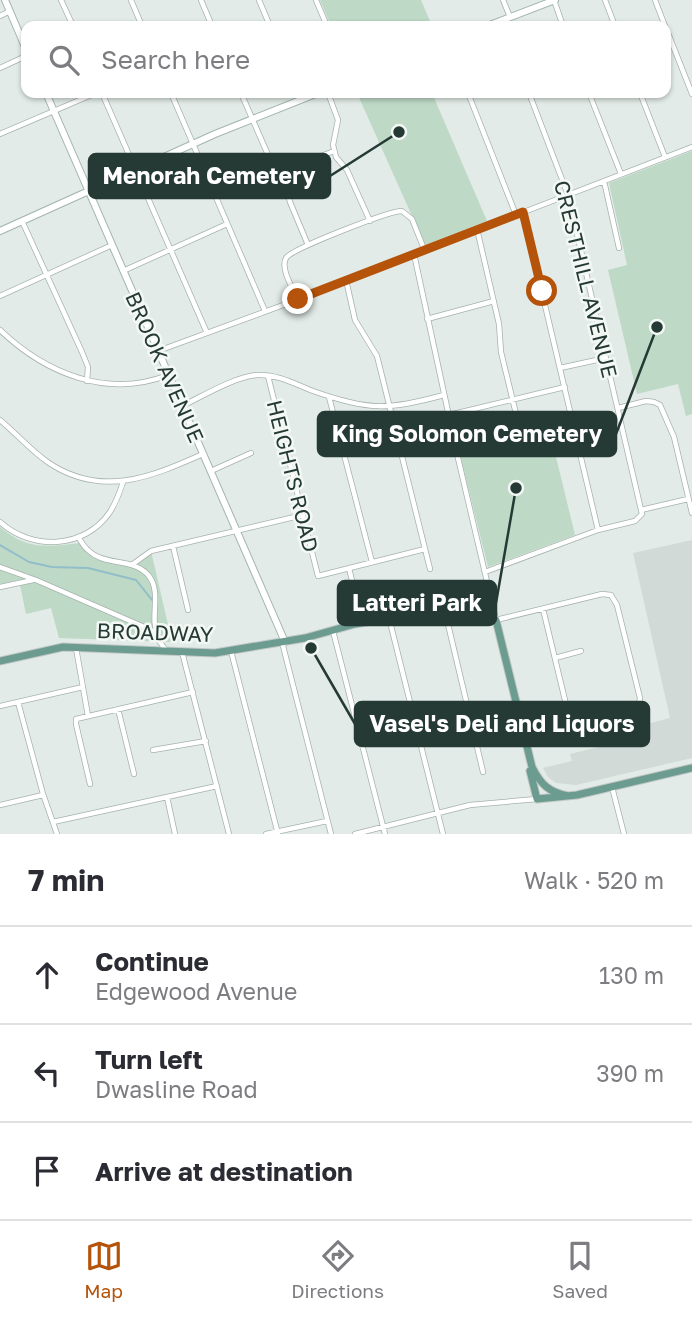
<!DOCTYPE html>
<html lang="en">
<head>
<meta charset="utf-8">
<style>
  :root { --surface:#fff; --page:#f7f7f7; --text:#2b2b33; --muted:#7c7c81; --line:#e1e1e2; --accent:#b45309 }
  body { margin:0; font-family:"Golos Text",sans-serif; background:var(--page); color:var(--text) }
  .stop { position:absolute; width:21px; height:21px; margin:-16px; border:5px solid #b45309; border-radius:50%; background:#fff }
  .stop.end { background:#b45309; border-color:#fff; box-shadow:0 2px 7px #0008 }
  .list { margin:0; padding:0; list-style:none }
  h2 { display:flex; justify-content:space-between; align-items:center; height:91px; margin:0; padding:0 28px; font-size:30px }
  h2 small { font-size:23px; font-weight:400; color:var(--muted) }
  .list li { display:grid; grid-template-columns:46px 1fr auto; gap:21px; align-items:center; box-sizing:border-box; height:98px; padding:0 28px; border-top:2px solid var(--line) }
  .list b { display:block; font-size:26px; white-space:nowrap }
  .list p { margin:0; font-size:23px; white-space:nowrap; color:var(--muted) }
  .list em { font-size:23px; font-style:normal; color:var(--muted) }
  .icon { flex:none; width:38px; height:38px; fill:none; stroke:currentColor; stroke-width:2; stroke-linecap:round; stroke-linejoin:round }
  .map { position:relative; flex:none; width:692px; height:834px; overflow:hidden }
  .search { position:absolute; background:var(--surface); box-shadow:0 2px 5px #0004; left:21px; right:21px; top:21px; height:77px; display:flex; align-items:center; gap:18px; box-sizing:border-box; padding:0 24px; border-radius:14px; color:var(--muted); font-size:26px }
  .sheet { height:385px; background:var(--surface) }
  nav { display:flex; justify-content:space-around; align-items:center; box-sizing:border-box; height:98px; border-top:2px solid var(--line); background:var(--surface); font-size:19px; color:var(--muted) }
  nav a { display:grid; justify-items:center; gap:4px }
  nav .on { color:var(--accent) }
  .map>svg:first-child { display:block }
  .built { fill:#d1dad6 }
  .green { fill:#bed9c6 }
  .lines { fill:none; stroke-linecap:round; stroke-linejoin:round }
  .stream { stroke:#91bec9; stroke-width:2 }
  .street-casing { stroke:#a6b2ae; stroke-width:6 }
  .secondary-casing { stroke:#a3b5af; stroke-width:8 }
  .primary-casing { stroke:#c2c8c6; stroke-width:9 }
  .street { stroke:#fff; stroke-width:4.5 }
  .secondary { stroke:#fff; stroke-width:6 }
  .primary { stroke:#6c9b90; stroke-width:7 }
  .route { stroke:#b45309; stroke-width:9 }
  .labels { text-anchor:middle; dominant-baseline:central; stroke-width:5; stroke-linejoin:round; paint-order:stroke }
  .street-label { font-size:21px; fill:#253a35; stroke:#f3f8f5 }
  .leader { fill:none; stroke:#253a35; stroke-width:2.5 }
  .callout-dot { fill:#253a35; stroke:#f3f8f5; stroke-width:2.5 }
  .callout { fill:#253a35; stroke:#253a35; stroke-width:2.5 }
  .callout-label { font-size:23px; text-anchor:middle; font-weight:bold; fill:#fff }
</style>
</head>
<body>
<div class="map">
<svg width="692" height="834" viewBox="0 0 692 834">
  <rect width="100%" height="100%" fill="#e2ebe7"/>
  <!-- built -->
  <path class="built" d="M692 540V758L576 785 556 783 548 777 543 768 572 761 570 754 627 740 624 730 670 718 633 553Z"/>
  <!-- green -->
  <path class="green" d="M320 0H421L432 26H331Z
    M357 93H432L487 221 425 245Z
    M692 151V414L686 416 678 384 637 394 608 270 627 265 609 183Z
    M547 420 575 535 488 567 457 442Z
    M0 527C27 550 47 547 80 543L92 552 134 564 151 551 172 642 59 638 51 608 26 614 19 580 0 584Z"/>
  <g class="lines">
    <!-- stream -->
    <path class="stream" d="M0 545 29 562 52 567 88 568 136 580 152 600"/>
    <!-- street casing -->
    <g class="street-casing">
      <path id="street" d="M61 0 73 26
        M131 0 142 26
        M201 0 212 26
        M259 0 270 26
        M316 0 327 26
        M503 0 510 17
        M554 0 563 26
        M605 0 615 26
        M655 0 665 26
        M0 16 10 11
        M666 28 692 94
        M0 68 26 56
        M102 93 207 333
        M171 93 265 311
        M241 93 272 164 285 183 290 202 308 245
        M328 93 338 120 333 145 336 157 347 170 370 221
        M468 93 516 215
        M589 93 621 174
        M640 93 665 157
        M0 134 96 93
        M280 176 296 166 334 151
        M604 181 619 248
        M523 212 598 530
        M22 221 82 352 88 367 87 381
        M477 229 499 324 501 352 518 422
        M414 254 458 458 496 620 602 594 611 595 617 605 640 698 639 705 634 710 525 736
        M123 271 227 224
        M346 280 355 320 377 356 430 569
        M0 296 112 245
        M298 299C293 289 280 269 286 258 291 249 389 211 402 211L412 219 424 249
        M427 319 494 301
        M0 330C45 373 107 399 168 375
        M158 351 286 304 692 147
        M560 368 606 358
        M268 376 318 576 425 549
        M329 397 372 562
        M182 406C203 396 234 377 257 375 277 374 295 384 313 391 369 411 388 410 444 395
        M618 408 646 401 654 402 660 405 674 437 692 513
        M449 415 565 387
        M0 420C17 434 31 451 49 463 102 498 151 477 203 454
        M211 471 251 453
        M641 510 688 499
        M0 522C32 551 85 549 110 512 116 502 120 492 123 482
        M78 537C81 541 84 547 88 550 105 567 134 557 149 576 162 593 149 618 158 636
        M173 546 188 610
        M133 564 151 551 303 515
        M0 567 36 580 151 630 165 649
        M349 568 362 622
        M485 572 598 530 635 521 642 514 568 195 529 93
        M0 587 33 580
        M543 609 571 725
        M389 618 443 834
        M447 620 483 772
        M333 631 385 834
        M282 642 331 834
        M76 648 88 716
        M231 651 278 834
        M182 652 229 834
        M555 658 581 651
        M18 702 43 794 57 834
        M0 706 83 687
        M118 709 134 774
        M413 716 466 703
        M153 750 206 741
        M90 784 76 724V719L193 692
        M612 787 624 834
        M167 797 175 834
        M0 805 43 795
        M53 822 217 786
        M266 834 327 821
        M355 834 470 805 537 799"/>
    </g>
    <!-- secondary casing -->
    <g class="secondary-casing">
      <path id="secondary" d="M5 0 26 49
        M487 26 555 0
        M46 93 285 642
        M0 231 215 134 318 93"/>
    </g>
    <!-- primary casing -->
    <g class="primary-casing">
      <path id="primary" d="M0 661 63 647 215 653 305 638 355 624 389 618 496 620 532 767C541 785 549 792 568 796
        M530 771 537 799 577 795 692 768"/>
    </g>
    <!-- street -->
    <use href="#street" class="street"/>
    <!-- secondary -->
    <use href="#secondary" class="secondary"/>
    <!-- primary -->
    <use href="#primary" class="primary"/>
  </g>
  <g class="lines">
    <!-- route -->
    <path class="route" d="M298 299 523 212 542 291"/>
  </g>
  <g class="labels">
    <!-- street labels -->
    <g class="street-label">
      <text transform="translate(586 279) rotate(76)">CRESTHILL AVENUE</text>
      <text transform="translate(165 367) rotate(66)">BROOK AVENUE</text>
      <text transform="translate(293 476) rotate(76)">HEIGHTS ROAD</text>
      <text transform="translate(155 632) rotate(2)">BROADWAY</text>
    </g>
  </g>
  <!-- callouts -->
  <path class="leader" d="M399 132L330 176M657 327L616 434M516 488L496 603M311 648L355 724"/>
  <g class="callout-dot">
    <circle cx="399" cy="132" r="7"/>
    <circle cx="657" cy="327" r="7"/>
    <circle cx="516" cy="488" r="7"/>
    <circle cx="311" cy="648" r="7"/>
  </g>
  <g class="callout">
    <rect x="89" y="154" width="241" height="44" rx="7"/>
    <rect x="318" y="412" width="298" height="44" rx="7"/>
    <rect x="338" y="581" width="158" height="44" rx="7"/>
    <rect x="355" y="702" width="294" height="44" rx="7"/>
  </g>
  <g class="callout-label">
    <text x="209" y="184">Menorah Cemetery</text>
    <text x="467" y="442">King Solomon Cemetery</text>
    <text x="417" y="611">Latteri Park</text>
    <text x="502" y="732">Vasel's Deli and Liquors</text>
  </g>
</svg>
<div class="stop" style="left:542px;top:291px"></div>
<div class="stop end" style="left:298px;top:299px"></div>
<div class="search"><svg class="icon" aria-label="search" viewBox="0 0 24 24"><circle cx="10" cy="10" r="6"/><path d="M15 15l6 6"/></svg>Search here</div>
</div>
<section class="sheet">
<h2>7 min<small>Walk · 520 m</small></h2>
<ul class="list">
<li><svg class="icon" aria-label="ahead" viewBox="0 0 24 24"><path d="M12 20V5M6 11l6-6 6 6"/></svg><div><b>Continue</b><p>Edgewood Avenue</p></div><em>130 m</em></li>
<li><svg class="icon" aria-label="left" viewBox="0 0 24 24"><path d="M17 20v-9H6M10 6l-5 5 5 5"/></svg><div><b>Turn left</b><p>Dwasline Road</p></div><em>390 m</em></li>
<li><svg class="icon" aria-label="arrive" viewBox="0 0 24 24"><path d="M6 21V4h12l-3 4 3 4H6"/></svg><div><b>Arrive at destination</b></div></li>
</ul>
</section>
<nav>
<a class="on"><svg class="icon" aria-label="map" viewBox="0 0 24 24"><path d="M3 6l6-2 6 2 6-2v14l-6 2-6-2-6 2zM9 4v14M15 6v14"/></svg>Map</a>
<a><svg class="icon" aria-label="directions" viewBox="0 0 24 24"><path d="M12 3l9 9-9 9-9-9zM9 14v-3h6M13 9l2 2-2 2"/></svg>Directions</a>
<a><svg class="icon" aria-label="saved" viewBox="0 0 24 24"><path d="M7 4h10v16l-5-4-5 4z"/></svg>Saved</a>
</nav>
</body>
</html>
